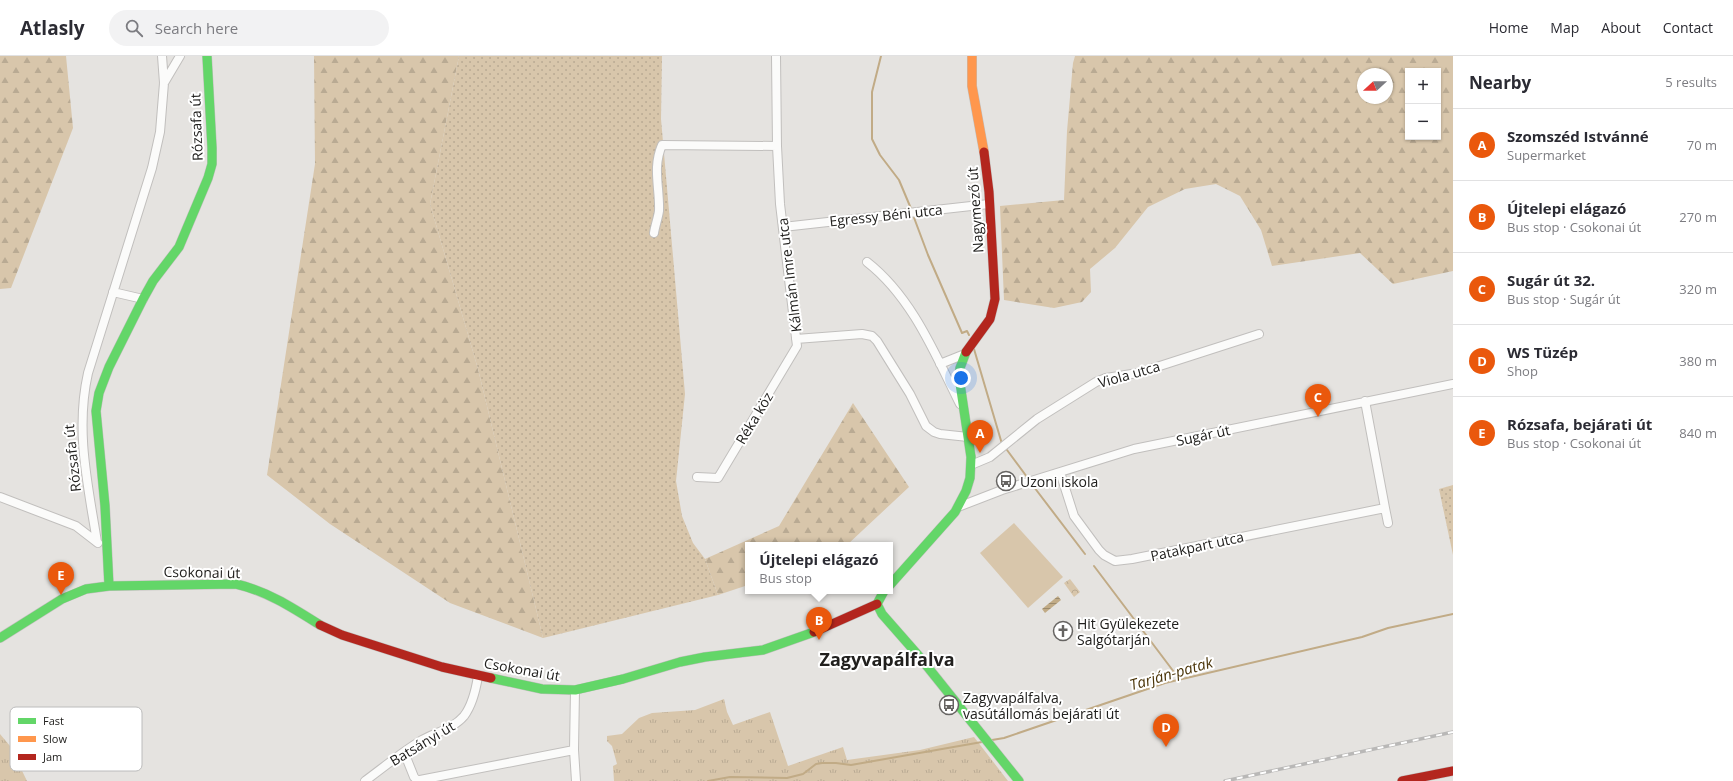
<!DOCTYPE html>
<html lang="en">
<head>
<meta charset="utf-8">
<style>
  :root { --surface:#fff; --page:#f2f2f3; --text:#2b2b33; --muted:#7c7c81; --line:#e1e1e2; --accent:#ea580c }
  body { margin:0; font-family:"Open Sans",sans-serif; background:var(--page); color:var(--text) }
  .controls { position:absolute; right:12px; top:12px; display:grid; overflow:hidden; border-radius:0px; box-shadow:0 1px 3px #0004 }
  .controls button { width:36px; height:36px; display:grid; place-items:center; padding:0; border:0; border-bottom:1px solid var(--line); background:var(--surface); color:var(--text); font:20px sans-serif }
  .compass { position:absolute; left:1357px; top:12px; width:36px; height:36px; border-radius:50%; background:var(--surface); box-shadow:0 1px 3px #0004; rotate:249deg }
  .you { position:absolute; left:961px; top:322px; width:14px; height:14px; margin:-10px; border:3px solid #fff; border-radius:50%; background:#1a73e8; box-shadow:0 0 0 6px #1a73e833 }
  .badge { display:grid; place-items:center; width:26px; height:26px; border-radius:50%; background:var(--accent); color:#fff; font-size:13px; font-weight:700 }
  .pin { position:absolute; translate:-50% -33px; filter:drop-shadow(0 1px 2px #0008) }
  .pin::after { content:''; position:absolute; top:21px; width:14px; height:12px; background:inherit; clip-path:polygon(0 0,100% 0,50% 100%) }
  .popup { position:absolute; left:745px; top:486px; width:148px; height:52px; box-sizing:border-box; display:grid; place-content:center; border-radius:0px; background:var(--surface); filter:drop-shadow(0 1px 3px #0005); font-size:13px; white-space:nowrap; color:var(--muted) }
  .popup b { font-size:15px; color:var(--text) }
  .popup::after { content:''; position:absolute; left:50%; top:100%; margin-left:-8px; border:8px solid transparent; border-top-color:var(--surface) }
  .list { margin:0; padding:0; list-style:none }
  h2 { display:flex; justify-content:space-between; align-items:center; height:52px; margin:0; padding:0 16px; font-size:17px }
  h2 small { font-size:13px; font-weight:400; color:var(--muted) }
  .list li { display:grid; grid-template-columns:26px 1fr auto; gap:12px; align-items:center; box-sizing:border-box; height:72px; padding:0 16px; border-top:1px solid var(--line) }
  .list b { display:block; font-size:15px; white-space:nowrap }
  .list p { margin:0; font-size:13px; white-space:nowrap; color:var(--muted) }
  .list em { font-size:13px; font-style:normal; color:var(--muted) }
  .icon { flex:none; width:22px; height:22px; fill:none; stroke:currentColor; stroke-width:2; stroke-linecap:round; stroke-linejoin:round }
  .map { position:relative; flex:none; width:1453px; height:725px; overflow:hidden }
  header { display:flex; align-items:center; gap:24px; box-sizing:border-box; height:56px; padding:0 20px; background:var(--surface); border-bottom:1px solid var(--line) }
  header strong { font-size:19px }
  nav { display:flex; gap:22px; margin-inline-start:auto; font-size:14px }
  .search { width:280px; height:36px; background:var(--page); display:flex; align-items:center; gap:10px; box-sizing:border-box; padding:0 14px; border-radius:22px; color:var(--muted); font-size:15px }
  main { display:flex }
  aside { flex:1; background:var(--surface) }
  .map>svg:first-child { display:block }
  .grass { fill:url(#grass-tufts) }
  .forest { fill:url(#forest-firs); fill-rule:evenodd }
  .park { fill:url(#park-crowns) }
  .garden { fill:url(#garden-dots) }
  .pitch { fill:#d8c6ab }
  .water { fill:url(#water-rules) }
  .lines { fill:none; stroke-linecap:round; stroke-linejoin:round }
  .stream { stroke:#c1ab86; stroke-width:2 }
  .street-casing { stroke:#c1bfbd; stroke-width:10 }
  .fast-casing { stroke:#c1bfbd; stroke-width:10 }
  .slow-casing { stroke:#c1bfbd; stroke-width:10 }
  .jam-casing { stroke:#c1bfbd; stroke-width:10 }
  .street { stroke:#fbfbfa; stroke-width:8 }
  .fast { stroke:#63d668; stroke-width:9 }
  .slow { stroke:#ff974d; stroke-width:9 }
  .jam { stroke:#b3261e; stroke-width:9 }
  .rail-casing { stroke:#b9b8b7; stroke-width:3.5 }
  .rail { stroke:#fff; stroke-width:2; stroke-dasharray:6; stroke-linecap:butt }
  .labels { text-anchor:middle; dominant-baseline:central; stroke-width:4; stroke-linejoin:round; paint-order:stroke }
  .street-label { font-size:14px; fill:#21201e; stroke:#fff }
  .poi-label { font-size:14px; fill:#21201e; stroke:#fff; text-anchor:start }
  .water-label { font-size:15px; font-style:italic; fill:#4a3408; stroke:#fff }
  .district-label { font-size:18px; font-weight:bold; fill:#21201e; stroke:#fff }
  .key { fill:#fff; stroke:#bcbcbc; stroke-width:1 }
  .key-label { font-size:11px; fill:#21201e }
</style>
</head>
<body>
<header>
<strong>Atlasly</strong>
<div class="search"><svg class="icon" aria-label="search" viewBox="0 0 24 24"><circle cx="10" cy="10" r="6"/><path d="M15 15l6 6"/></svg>Search here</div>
<nav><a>Home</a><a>Map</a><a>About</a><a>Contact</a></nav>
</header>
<main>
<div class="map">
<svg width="1453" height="725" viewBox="0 0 1453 725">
  <defs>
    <pattern id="grass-tufts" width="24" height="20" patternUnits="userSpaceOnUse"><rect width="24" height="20" fill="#d8c6ab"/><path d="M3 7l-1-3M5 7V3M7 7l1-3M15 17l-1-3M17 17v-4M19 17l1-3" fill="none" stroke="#b9aa93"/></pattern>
    <pattern id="forest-firs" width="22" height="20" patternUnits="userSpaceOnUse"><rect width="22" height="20" fill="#d8c6ab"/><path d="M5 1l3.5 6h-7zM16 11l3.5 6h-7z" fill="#b9aa93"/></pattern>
    <pattern id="park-crowns" width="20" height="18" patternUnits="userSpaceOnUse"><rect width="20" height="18" fill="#d8c6ab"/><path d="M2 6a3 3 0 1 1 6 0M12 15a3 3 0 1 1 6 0" fill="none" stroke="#b9aa93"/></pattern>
    <pattern id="garden-dots" width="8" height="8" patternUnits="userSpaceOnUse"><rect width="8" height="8" fill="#d8c6ab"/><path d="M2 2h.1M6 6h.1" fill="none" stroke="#b9aa93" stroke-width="1.8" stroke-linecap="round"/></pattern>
    <pattern id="water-rules" width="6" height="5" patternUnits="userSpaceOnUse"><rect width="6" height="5" fill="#c1ab86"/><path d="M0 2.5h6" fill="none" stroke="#9c8b6d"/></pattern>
  </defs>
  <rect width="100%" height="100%" fill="#e5e3e0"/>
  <!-- grass -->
  <path class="grass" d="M724 643 727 656 733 669 770 656 788 710 843 691 847 704 920 694 974 681 1008 725H614L613 710 617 708 612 690 607 685V680L622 678 639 662 652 657 695 654Z
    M0 678 10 690 27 725H0Z"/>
  <!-- forest -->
  <path class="forest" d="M0 0H66L73 72 11 232 0 233Z
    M314 0H459L430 148 478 313 543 582 450 547 330 468 267 419 315 108Z
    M1075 0H1453V215L1393 228 1360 197 1272 210 1261 174 1240 140 1216 128 1185 133 1148 151 1115 192 1090 213 1091 236 1082 246 1054 252 1004 244 1000 150 1064 144 1067 75 1073 7ZM1408 15H1438V81H1408ZM1363 18H1387V42H1363Z
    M853 347 909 431 847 489H748V529L718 539 705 503 779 470Z"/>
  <!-- park -->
  <path class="park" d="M1070 523 1080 536 1074 541 1064 527Z"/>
  <!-- garden -->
  <path class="garden" d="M459 0H662L661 63 685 338 676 425 682 460 693 487 705 503 718 539 543 582 478 313 430 148Z
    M1453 429V499L1439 433Z"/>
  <!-- pitch -->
  <path class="pitch" d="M1014 467 1063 521 1028 552 980 497Z"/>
  <!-- water -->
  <path class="water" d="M1058 540 1061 544 1045 557 1042 553Z"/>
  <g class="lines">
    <!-- stream -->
    <path class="stream" d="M881 0 872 36V83L880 99 899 124 912 155
      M913 159 928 199 962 277 967 275 969 279
      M974 293 1002 388
      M1007 394 1027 421
      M1034 431 1085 498
      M1094 510 1180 624
      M992 684 1004 682 1165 627 1362 581 1388 572 1453 558
      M708 725 730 721 787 722 803 718 816 708 822 707H836L851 709 982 686"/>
    <!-- street casing -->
    <g class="street-casing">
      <path id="street" d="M164 27 180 0
        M783 171 989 148
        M654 177C655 170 658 162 659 155 660 132 652 112 662 89L777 90
        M867 206C912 241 935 298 960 348
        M113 236 143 243
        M796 283 862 278 872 280 877 285 910 338 926 370 934 376 940 378 968 381
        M940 308 965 298
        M971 409 990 401 1037 363 1096 326 1106 322 1138 317 1259 278
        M1060 416 1074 460 1099 494 1104 499 1115 505 1132 503 1385 452 1365 345
        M697 421 718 422 797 290 780 148 777 90 776 0
        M0 441 76 470 98 487
        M958 451 1002 434 1134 393 1453 328
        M1385 452 1388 467
        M97 486C88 429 75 375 88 317L152 112 160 76 164 27 162 0
        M575 634 574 694 576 725
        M404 696 414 721 417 724H420L574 694
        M365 725C384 711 402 696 422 684 436 676 453 673 464 660 473 648 476 633 478 620"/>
    </g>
    <!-- fast casing -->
    <g class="fast-casing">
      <path id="fast" d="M890 529 955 456 966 435 970 422 971 401 959 321 960 312 966 296
        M109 530 105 450 96 355 99 337 109 311 143 243 153 225 179 191 208 122 212 108V92L207 0
        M877 548 882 558 918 599 1019 725
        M877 548 884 535
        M0 582 62 543 86 533 109 530 236 528C267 535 293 552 320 569
        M491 622 542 633 575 634 623 623 680 606 705 601 763 594 814 576"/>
    </g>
    <!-- slow casing -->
    <g class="slow-casing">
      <path id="slow" d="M972 0V30L984 96"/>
    </g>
    <!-- jam casing -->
    <g class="jam-casing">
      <path id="jam" d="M966 296 990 263 995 243 989 136 984 96
        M320 569 342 579 442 611 491 622
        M814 576 877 548
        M1402 725 1453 715"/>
    </g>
    <!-- street -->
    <use href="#street" class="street"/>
    <!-- fast -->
    <use href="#fast" class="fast"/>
    <!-- slow -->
    <use href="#slow" class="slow"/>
    <!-- jam -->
    <use href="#jam" class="jam"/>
    <!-- rail casing -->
    <g class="rail-casing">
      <path id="rail" d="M1225 725 1453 676"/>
    </g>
    <!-- rail -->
    <use href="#rail" class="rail"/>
  </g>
  <!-- icons -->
  <defs>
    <g id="bus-ring" transform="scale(1)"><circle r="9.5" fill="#fff" stroke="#666462" stroke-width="1.5"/><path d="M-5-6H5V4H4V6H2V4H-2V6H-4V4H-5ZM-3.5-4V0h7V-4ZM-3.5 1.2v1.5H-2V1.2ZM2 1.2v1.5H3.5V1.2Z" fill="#666462"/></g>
    <g id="church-ring" transform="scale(1)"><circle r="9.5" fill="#fff" stroke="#666462" stroke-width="1.5"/><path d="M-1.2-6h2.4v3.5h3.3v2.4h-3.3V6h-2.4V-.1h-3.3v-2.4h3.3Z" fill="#666462"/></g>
  </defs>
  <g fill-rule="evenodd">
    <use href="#bus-ring" x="1006" y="425"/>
    <use href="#church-ring" x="1063" y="575"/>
    <use href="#bus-ring" x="949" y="649"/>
  </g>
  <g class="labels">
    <!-- street labels -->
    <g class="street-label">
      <text transform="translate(196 71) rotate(-92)">Rózsafa út</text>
      <text transform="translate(975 154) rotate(-94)">Nagymező út</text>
      <text transform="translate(886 159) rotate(-6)">Egressy Béni utca</text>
      <text transform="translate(789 219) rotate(-97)">Kálmán Imre utca</text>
      <text transform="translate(1129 318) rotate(-16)">Viola utca</text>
      <text transform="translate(754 362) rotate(-59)">Réka köz</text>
      <text transform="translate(1203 379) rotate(-12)">Sugár út</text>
      <text transform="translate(72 402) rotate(-96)">Rózsafa út</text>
      <text transform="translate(1197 490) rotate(-12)">Patakpart utca</text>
      <text transform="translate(202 516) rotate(1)">Csokonai út</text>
      <text transform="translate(522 613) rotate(10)">Csokonai út</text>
      <text transform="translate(422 687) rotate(-31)">Batsányi út</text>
    </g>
    <!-- poi labels -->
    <g class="poi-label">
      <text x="1020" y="425">Uzoni iskola</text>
      <text x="1077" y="567">Hit Gyülekezete<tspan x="1077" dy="16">Salgótarján</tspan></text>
      <text x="963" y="641">Zagyvapálfalva,<tspan x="963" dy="16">vasútállomás bejárati út</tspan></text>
    </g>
    <!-- water labels -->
    <g class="water-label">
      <text transform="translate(1171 617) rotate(-16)">Tarján-patak</text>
    </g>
    <!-- district labels -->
    <g class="district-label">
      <text x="887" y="603">Zagyvapálfalva</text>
    </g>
  </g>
  <!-- legend -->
  <rect x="10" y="651" width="132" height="64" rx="6" class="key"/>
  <rect x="18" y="662" width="18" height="6" fill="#63d668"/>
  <rect x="18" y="680" width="18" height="6" fill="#ff974d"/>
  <rect x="18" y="698" width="18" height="6" fill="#b3261e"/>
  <g class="key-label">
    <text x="43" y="669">Fast</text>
    <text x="43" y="687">Slow</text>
    <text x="43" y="705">Jam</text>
  </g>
</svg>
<div class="controls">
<button>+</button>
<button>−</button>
</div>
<svg class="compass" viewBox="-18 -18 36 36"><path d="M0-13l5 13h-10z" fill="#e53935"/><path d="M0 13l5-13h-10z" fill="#7c7c81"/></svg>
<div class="you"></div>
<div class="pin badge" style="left:980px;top:397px">A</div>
<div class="pin badge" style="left:819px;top:584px">B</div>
<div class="popup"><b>Újtelepi elágazó</b>Bus stop</div>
<div class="pin badge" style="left:1318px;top:361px">C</div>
<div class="pin badge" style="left:1166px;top:691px">D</div>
<div class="pin badge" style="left:61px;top:539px">E</div>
</div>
<aside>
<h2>Nearby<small>5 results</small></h2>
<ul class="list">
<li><span class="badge">A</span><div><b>Szomszéd Istvánné</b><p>Supermarket</p></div><em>70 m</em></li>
<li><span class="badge">B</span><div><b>Újtelepi elágazó</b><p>Bus stop · Csokonai út</p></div><em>270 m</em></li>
<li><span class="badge">C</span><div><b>Sugár út 32.</b><p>Bus stop · Sugár út</p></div><em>320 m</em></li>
<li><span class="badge">D</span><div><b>WS Tüzép</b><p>Shop</p></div><em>380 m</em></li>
<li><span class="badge">E</span><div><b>Rózsafa, bejárati út</b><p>Bus stop · Csokonai út</p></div><em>840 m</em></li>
</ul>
</aside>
</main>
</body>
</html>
